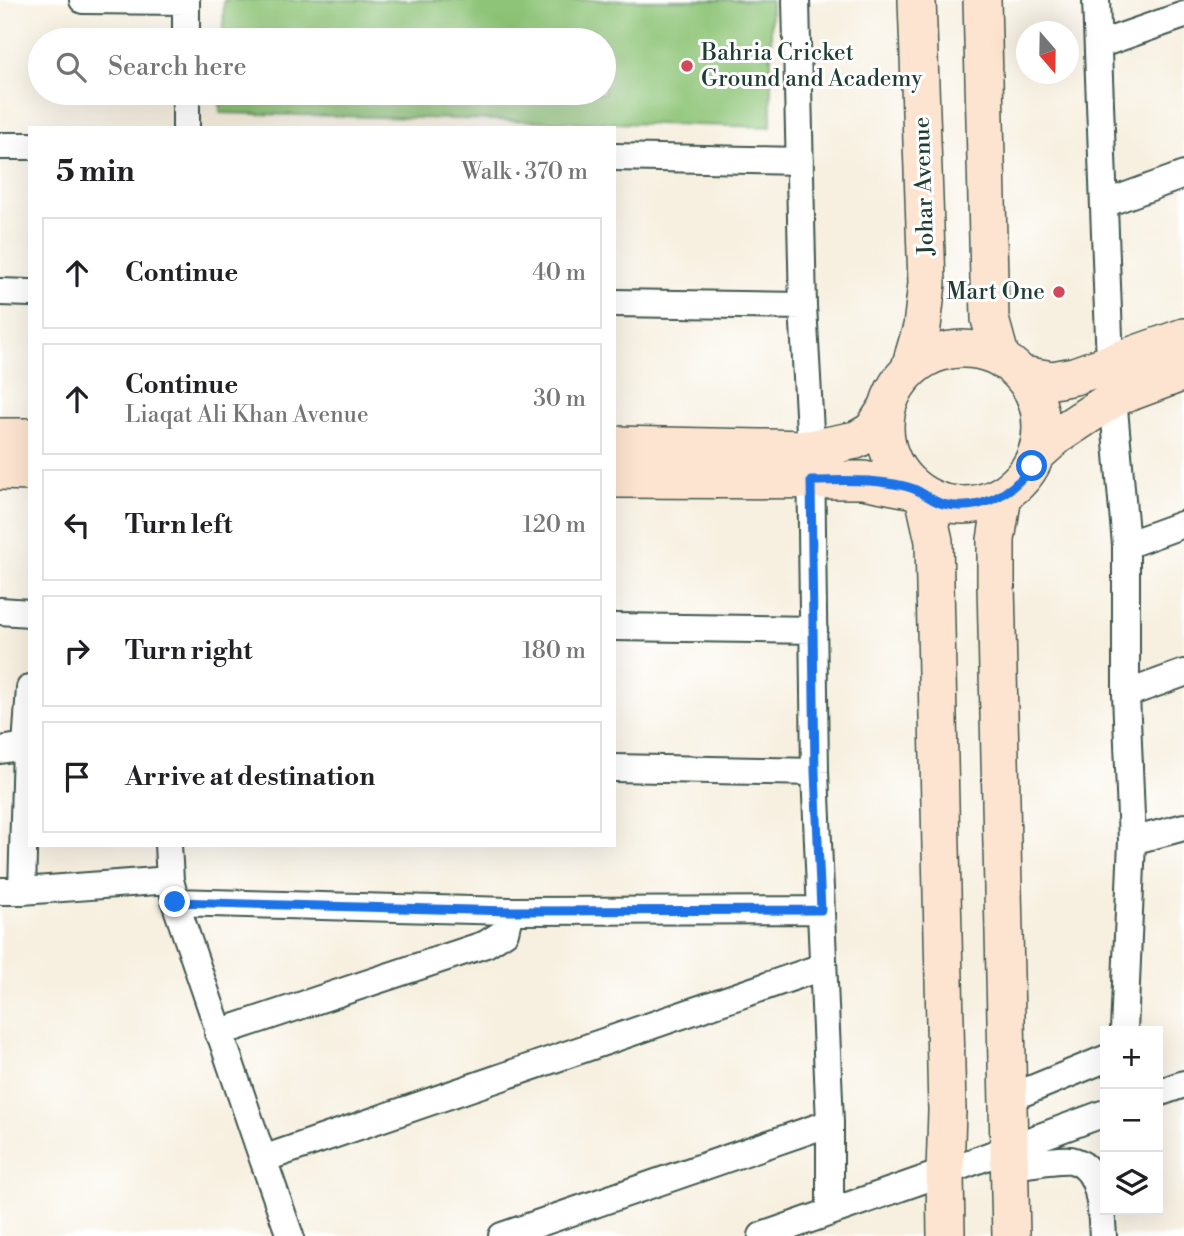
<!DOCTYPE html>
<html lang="en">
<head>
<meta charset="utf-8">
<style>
  :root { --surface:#fff; --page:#f2f2f2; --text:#202124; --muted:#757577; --line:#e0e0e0 }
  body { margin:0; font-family:"Libre Bodoni",serif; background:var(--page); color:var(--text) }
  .controls { position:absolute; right:21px; bottom:21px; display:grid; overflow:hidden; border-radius:0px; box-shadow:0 7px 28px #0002 }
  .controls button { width:63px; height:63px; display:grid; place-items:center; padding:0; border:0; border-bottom:2px solid var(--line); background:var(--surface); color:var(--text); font:35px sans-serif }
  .compass { position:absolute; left:1016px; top:21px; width:63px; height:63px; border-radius:50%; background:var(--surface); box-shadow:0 7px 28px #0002; rotate:160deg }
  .stop { position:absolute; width:21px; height:21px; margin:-16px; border:5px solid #1a73e8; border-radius:50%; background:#fff }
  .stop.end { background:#1a73e8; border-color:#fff; box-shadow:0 2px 7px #0008 }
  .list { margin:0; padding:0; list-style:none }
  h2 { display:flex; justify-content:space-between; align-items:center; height:91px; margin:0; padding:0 28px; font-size:30px }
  h2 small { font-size:23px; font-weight:400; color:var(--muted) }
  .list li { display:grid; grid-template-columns:46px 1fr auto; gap:21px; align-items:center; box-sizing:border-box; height:112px; margin:0 14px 14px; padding:0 14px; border:2px solid var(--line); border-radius:0px }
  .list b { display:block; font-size:26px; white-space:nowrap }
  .list p { margin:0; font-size:23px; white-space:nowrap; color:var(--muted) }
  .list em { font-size:23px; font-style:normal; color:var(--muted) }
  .icon { flex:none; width:38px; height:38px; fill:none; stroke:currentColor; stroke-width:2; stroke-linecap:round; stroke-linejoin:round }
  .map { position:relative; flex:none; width:1184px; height:1236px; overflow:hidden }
  .search { position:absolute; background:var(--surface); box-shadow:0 7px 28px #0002; left:28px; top:28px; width:588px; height:77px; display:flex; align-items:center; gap:18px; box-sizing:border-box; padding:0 24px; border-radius:38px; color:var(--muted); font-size:26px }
  .panel { position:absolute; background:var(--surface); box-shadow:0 7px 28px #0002; left:28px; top:126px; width:588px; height:721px; border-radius:0px }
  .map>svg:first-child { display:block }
  .green { fill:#8ec477; stroke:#568056; stroke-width:2 }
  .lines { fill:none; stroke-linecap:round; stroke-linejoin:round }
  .street-casing { stroke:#3f584e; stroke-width:30 }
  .secondary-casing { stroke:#3f584e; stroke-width:40 }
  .street { stroke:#fff; stroke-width:26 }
  .secondary { stroke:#fde4d0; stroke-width:37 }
  .route { stroke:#1a73e8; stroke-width:9 }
  .poi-dot { fill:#d1495b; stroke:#fff; stroke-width:2.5 }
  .labels { text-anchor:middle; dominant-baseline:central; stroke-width:6; stroke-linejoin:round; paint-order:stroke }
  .poi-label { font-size:23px; fill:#1f3d34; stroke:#fff; text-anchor:start }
  .street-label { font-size:23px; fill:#1f3d34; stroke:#fff }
</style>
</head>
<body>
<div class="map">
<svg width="1184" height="1236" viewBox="0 0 1184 1236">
  <rect width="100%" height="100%" fill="#fff"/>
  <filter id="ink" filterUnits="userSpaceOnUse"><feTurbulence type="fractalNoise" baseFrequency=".0143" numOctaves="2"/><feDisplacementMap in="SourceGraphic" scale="14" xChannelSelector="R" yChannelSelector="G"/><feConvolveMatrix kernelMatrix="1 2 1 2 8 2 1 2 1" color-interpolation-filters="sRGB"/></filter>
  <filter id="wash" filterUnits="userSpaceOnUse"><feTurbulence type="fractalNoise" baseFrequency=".00686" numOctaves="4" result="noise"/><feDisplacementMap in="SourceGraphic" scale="28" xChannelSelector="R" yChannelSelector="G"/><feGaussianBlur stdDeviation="1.57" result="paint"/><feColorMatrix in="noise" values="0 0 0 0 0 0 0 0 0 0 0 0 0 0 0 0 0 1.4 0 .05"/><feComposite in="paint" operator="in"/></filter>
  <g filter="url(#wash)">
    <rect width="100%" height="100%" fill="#f7f0e0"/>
    <!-- green -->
    <path class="green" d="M224 0H771V127L220 113 221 93H604V40H223Z"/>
  </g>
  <g filter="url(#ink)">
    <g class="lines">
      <!-- street casing -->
      <g class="street-casing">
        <path id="street" d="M83 0 186 1
          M796 0 803 306 811 449 815 772 830 1123V1212
          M1096 0 1110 363 1126 545
          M186 40V0
          M1098 45 1184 15
          M186 128V93
          M0 146H30
          M614 157 800 161
          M1104 204 1184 175
          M0 292 30 293
          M614 303 803 306
          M0 611 30 613
          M614 627 814 630
          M1126 694 1184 673
          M0 750 26 746
          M614 768 815 772
          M1132 841 1184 827
          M168 845 170 880 174 895
          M0 891H22L26 746 30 688
          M22 891 170 880
          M1124 1031 1132 841 1126 694V545L1184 524
          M218 1033 486 944 505 932 510 911
          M1158 1093 1184 1084
          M1010 1098 1105 1059
          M263 1159 175 902 510 911 821 910
          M1010 1166C1025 1165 1058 1158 1071 1160 1102 1166 1101 1212 1103 1236
          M290 1236 263 1159 822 967
          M502 1236 830 1123
          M762 1236 945 1172 1105 1113"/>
      </g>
      <!-- secondary casing -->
      <g class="secondary-casing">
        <path id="secondary" d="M982 0 990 319 1001 359
          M885 427a78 78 0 1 1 156 0a78 78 0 1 1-156 0Z
          M909 371 922 327 927 283 917 0
          M1022 375 1053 380 1074 376 1184 337
          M0 437H30
          M614 445 811 449 856 440 872 431 887 408
          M1038 453 1058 435 1114 398 1184 372
          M0 471 30 472
          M614 479 863 480 915 490
          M1003 495 996 540V584L1011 1236
          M924 496 934 541 947 1111 945 1172 946 1236"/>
      </g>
      <!-- street -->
      <use href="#street" class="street"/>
      <!-- secondary -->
      <use href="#secondary" class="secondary"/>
    </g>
  </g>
  <g class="lines" filter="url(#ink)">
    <!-- route -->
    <path class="route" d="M175 902 510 911 821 910 815 772 811 481C836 481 862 479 887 483 896 484 906 486 914 489 924 493 932 501 943 504 979 513 1012 494 1032 466"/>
  </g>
  <!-- markers -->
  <g class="poi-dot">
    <circle cx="687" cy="66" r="7"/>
    <circle cx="1059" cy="292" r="7"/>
  </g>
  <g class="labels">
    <!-- poi labels -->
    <g class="poi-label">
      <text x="701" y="53">Bahria Cricket<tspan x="701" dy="26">Ground and Academy</tspan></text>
      <text x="1045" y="292" text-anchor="end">Mart One</text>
    </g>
    <!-- street labels -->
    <g class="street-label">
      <text transform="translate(924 186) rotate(-92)">Johar Avenue</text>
    </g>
  </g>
</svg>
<div class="controls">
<button>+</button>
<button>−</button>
<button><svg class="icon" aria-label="layers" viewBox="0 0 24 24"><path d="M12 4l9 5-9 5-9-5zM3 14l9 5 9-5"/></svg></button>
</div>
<svg class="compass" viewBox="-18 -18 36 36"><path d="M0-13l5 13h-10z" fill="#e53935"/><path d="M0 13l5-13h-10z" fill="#757577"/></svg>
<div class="stop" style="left:1032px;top:466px"></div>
<div class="stop end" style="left:175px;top:902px"></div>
<div class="search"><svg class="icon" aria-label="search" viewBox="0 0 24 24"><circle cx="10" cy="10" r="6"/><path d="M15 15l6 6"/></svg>Search here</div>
<section class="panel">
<h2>5 min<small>Walk · 370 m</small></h2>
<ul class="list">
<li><svg class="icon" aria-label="ahead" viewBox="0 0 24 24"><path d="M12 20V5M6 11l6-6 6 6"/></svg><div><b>Continue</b></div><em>40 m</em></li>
<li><svg class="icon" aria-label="ahead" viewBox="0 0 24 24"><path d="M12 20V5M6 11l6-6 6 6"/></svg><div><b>Continue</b><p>Liaqat Ali Khan Avenue</p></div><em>30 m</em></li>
<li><svg class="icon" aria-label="left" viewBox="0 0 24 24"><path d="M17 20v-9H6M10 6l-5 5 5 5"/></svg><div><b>Turn left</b></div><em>120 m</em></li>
<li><svg class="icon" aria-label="right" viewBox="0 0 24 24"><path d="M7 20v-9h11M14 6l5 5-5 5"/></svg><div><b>Turn right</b></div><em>180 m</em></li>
<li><svg class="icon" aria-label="arrive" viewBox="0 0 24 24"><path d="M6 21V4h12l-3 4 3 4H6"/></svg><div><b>Arrive at destination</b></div></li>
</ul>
</section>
</div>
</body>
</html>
